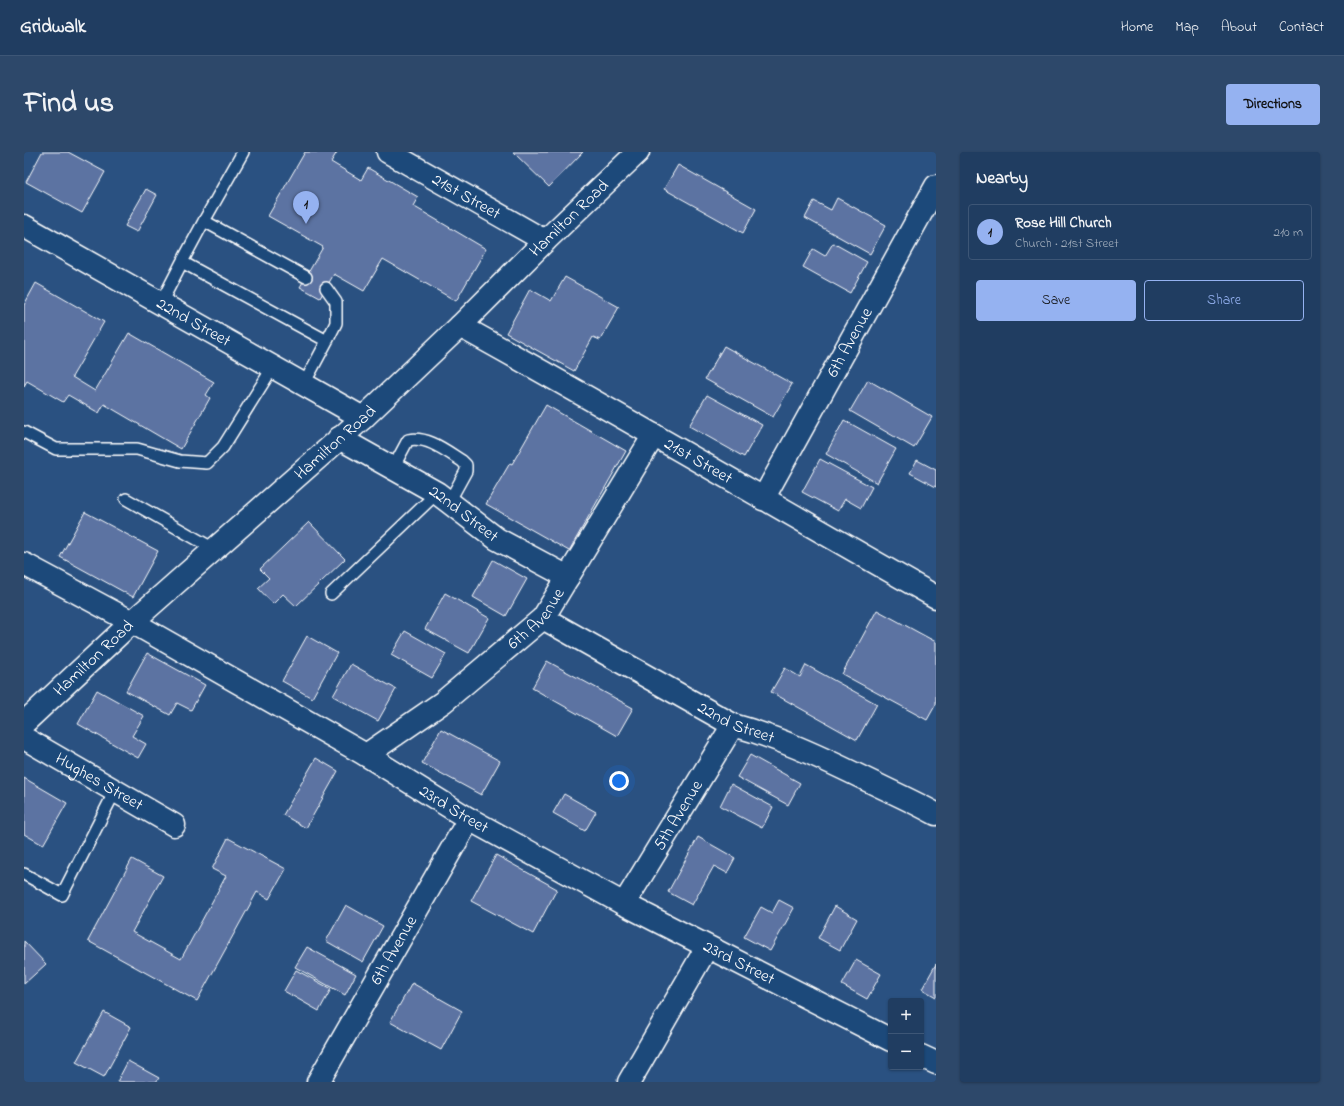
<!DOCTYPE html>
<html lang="en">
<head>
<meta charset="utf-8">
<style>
  :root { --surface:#203d61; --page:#2d486a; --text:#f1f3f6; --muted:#a2aebd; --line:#3d5676; --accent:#95b2f1 }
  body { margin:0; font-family:"Indie Flower",sans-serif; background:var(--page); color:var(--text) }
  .controls { position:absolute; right:12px; bottom:12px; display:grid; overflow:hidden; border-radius:4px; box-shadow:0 1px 3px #0004 }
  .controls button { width:36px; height:36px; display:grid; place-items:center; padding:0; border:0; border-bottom:1px solid var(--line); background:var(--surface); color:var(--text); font:20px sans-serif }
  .you { position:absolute; left:595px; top:629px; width:14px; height:14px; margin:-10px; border:3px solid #fff; border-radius:50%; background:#1a73e8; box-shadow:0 0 0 6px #1a73e833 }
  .badge { display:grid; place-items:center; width:26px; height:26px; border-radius:50%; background:var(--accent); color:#111; font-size:13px; font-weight:700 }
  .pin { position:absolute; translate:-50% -33px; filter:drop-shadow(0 1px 2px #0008) }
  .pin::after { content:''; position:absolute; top:21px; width:14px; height:12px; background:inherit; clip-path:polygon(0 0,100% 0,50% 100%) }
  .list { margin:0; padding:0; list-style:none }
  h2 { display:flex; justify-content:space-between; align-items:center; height:52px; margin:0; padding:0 16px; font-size:17px }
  h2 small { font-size:13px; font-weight:400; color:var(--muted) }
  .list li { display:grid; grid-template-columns:26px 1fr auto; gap:12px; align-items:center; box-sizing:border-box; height:56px; margin:0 8px 8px; padding:0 8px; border:1px solid var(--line); border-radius:4px }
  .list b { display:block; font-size:15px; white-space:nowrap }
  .list p { margin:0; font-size:13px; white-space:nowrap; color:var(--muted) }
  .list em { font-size:13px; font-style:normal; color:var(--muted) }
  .actions { display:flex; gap:8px; padding:12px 16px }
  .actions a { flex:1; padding:9px 0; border:1px solid var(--accent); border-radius:4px; text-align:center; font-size:14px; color:var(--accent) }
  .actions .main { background:var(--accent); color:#111 }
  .map { position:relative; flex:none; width:912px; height:930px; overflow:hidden; border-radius:4px }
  header { display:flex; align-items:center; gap:24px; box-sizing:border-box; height:56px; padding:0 20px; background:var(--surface); border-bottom:1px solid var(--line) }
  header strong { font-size:19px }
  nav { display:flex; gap:22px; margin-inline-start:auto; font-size:14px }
  .intro { display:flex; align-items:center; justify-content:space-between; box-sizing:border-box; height:96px; padding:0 24px }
  h1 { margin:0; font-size:28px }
  .button { padding:10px 18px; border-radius:4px; background:var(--accent); color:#111; font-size:14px; font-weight:700 }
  main { display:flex; gap:24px; padding:0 24px }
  aside { flex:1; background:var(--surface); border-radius:4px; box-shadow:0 1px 3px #0004 }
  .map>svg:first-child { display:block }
  .building { fill:#5c73a2; stroke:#fff }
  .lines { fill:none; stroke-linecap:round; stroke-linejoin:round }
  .service-casing { stroke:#fff; stroke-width:14 }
  .minor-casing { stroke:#fff; stroke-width:25 }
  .tertiary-casing { stroke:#fff; stroke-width:25 }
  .service { stroke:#1f4a7a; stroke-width:11 }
  .minor { stroke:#1f4a7a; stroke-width:22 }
  .tertiary { stroke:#1f4a7a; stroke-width:22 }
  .labels { text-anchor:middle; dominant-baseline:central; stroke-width:3.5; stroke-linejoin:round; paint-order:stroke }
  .street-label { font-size:17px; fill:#fff; stroke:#1f4a7a }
</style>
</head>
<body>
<header>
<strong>Gridwalk</strong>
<nav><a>Home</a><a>Map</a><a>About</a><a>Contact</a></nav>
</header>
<div class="intro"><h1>Find us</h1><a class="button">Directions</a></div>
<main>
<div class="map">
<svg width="912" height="930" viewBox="0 0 912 930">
  <rect width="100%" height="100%" fill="#2a5181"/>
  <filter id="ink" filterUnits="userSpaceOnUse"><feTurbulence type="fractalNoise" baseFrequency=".025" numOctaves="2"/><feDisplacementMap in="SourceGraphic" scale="8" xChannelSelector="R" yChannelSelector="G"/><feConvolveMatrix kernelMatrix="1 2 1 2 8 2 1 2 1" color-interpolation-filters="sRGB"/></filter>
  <g filter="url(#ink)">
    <!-- building -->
    <path class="building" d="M18 0H44L81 20 58 61 2 30Z
      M281 0H313L307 10 337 28 344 16 394 45 389 54 462 97 432 149 359 107 340 139 310 122 296 146 276 135 299 95 244 64Z
      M489 0H559L525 35Z
      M654 13 732 57 719 81 640 37Z
      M122 37 133 43 113 80 101 74Z
      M813 46 862 73 846 102 781 66 790 49 807 58Z
      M809 91 843 110 826 141 779 115 789 97 801 104Z
      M541 125 595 155 576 188 569 185 550 219 482 181 506 137 527 149Z
      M12 131 80 170 48 225 71 239 105 181 190 230 182 243 186 246 157 297 80 252 75 261 44 243 39 250 3 229 0 234V153Z
      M700 194 768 232 749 265 681 227Z
      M844 228 908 265 890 296 826 259Z
      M683 243 738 273 720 305 665 274Z
      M522 253 602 299 545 399 462 352 486 311 488 312Z
      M820 268 872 297 853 331 802 302Z
      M796 307 848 335 837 356 821 347 814 359 778 340Z
      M893 308 912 318V335L886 321Z
      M61 360 134 399 109 445 36 405Z
      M285 370 321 407 272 454 259 442 249 452 234 436 245 426 236 417Z
      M469 408 503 427 482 464 449 445Z
      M421 441 465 466 445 501 401 477Z
      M853 458 912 490V552L903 568 818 522Z
      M381 479 422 502 408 526 367 503Z
      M283 484 313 501 288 546 258 529Z
      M123 501 181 533 167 558 153 551 146 563 102 539Z
      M523 509 609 556 593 584 508 536Z
      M327 512 372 537 354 569 309 544Z
      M782 513 853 552 833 588 747 540 761 516 776 525Z
      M73 538 120 564 108 584 122 592 114 606 54 572Z
      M417 577 476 609 457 643 398 611Z
      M726 603 776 631 764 653 713 625Z
      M292 606 314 619 282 676 259 663Z
      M0 626 43 651 19 693 0 682Z
      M707 632 749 655 738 676 696 654Z
      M540 642 572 660 561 679 529 661Z
      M674 685 711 706 703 721 690 714 668 753 644 740Z
      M204 686 262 717 245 747 233 740 173 849 64 789 108 707 139 724 108 780 157 807 202 724 188 717Z
      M472 703 533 737 509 782 447 749Z
      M755 748 770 756 746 799 720 785 737 755 748 761Z
      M322 753 359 774 339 810 302 789Z
      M811 754 833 767 816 798 794 786Z
      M0 789 22 812 0 832Z
      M283 795 332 822 321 843 271 815Z
      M832 808 857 822 843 847 818 833Z
      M912 812V845L898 837Z
      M272 818 307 837 295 859 260 839Z
      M388 831 438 859 417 898 366 870Z
      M80 860 107 875 80 925 52 910Z
      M104 909 135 926 132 930H93Z"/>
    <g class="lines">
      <!-- service casing -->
      <g class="service-casing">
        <path id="service" d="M180 69 219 0
          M158 110 180 69 282 125
          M302 136 312 150V171L303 189
          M137 151 158 110 303 189 280 232
          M0 280 32 297H113L156 309 183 311 199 295 249 215
          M369 316 384 288C404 284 422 299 438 309L442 313V319L425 350
          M102 347 190 397
          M307 442 413 341
          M0 722 38 743 91 639"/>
      </g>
      <!-- minor casing -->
      <g class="minor-casing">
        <g id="minor">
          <path id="s1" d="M364 0 521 89"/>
          <path id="s2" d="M0 74 339 266"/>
          <path id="s3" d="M436 174C596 262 753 355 912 445"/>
          <path id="s4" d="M315 286 413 341 473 387 544 425"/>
          <path id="s5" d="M739 347 912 34"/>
          <path id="s6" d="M0 412 108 470 342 603 445 667 600 752 867 888"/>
          <path id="s7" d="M519 466 709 573C753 585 794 604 835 624 861 637 887 648 912 662"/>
          <path id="s8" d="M0 586 150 673"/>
          <path id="s9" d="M342 603 419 550 519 466 630 283"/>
          <path id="s10" d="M600 752 709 573"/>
          <path d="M897 904 912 911"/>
          <path id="s11" d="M294 930 445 667"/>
          <path d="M605 930 683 795"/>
        </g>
      </g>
      <!-- tertiary casing -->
      <g class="tertiary-casing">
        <g id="tertiary">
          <path id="s12" d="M0 571 108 470 339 266 436 174 521 89 614 0"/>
        </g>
      </g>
      <!-- service -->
      <use href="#service" class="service"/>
      <!-- minor -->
      <use href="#minor" class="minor"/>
      <!-- tertiary -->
      <use href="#tertiary" class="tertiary"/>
    </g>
  </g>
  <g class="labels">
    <!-- street labels -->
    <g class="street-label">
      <text stroke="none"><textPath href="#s1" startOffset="90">21st Street</textPath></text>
      <text stroke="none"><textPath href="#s12" startOffset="743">Hamilton Road</textPath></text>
      <text stroke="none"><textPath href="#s2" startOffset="195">22nd Street</textPath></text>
      <text stroke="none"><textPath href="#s5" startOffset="179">6th Avenue</textPath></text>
      <text stroke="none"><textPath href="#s12" startOffset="419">Hamilton Road</textPath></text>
      <text stroke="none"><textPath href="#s3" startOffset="274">21st Street</textPath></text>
      <text stroke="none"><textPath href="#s4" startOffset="146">22nd Street</textPath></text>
      <text stroke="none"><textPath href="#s9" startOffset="219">6th Avenue</textPath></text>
      <text stroke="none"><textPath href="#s12" startOffset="95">Hamilton Road</textPath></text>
      <text stroke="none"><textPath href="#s7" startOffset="220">22nd Street</textPath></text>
      <text stroke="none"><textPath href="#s8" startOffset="87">Hughes Street</textPath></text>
      <text stroke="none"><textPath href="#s6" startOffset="495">23rd Street</textPath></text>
      <text stroke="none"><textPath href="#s10" startOffset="104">5th Avenue</textPath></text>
      <text stroke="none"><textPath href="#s11" startOffset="152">6th Avenue</textPath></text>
      <text stroke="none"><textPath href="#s6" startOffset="819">23rd Street</textPath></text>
    </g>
  </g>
</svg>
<div class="controls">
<button>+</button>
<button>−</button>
</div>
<div class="you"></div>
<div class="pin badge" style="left:282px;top:72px">1</div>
</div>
<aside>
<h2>Nearby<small></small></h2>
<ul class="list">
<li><span class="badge">1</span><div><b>Rose Hill Church</b><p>Church · 21st Street</p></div><em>210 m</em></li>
</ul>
<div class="actions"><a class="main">Save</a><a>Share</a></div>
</aside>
</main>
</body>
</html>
